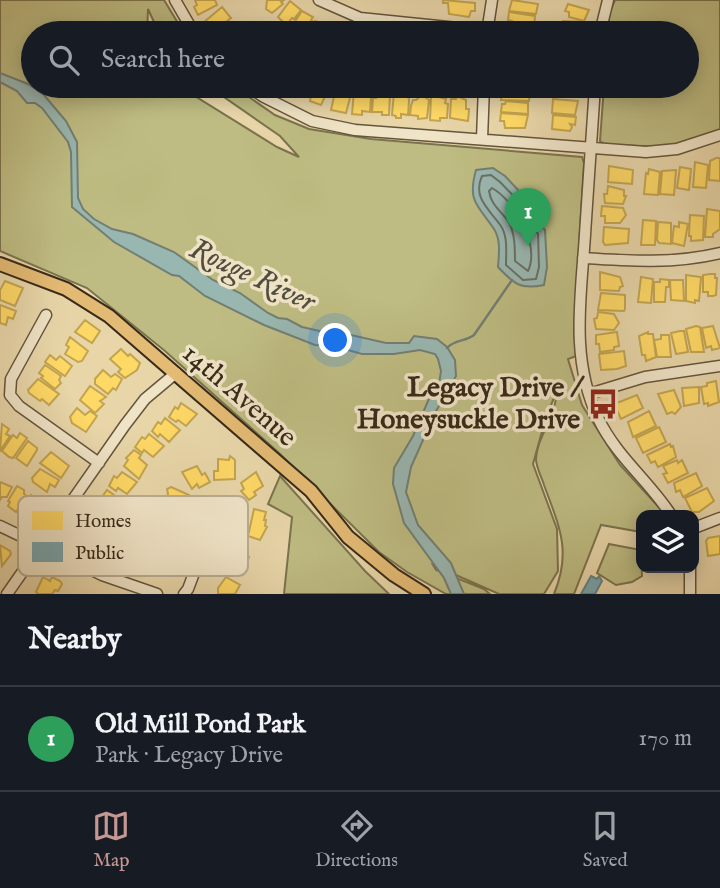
<!DOCTYPE html>
<html lang="en">
<head>
<meta charset="utf-8">
<style>
  :root { --surface:#171b24; --page:#242831; --text:#f1f3f6; --muted:#9ea1a6; --line:#363941; --accent:#c59692 }
  body { margin:0; font-family:"IM FELL English",serif; background:var(--page); color:var(--text) }
  .controls { position:absolute; right:21px; bottom:21px; display:grid; overflow:hidden; border-radius:14px; box-shadow:0 4px 18px #0003 }
  .controls button { width:63px; height:63px; display:grid; place-items:center; padding:0; border:0; border-bottom:2px solid var(--line); background:var(--surface); color:var(--text); font:35px sans-serif }
  .you { position:absolute; left:336px; top:341px; width:24px; height:24px; margin:-18px; border:5px solid #fff; border-radius:50%; background:#1a73e8; box-shadow:0 0 0 10px #1a73e833 }
  .badge { display:grid; place-items:center; width:46px; height:46px; border-radius:50%; background:var(--accent); color:#fff; font-size:23px; font-weight:700 }
  .pin { position:absolute; translate:-50% -58px; filter:drop-shadow(0 2px 4px #0008) }
  .pin::after { content:''; position:absolute; top:37px; width:24px; height:21px; background:inherit; clip-path:polygon(0 0,100% 0,50% 100%) }
  .list { margin:0; padding:0; list-style:none }
  h2 { display:flex; justify-content:space-between; align-items:center; height:91px; margin:0; padding:0 28px; font-size:30px }
  h2 small { font-size:23px; font-weight:400; color:var(--muted) }
  .list li { display:grid; grid-template-columns:46px 1fr auto; gap:21px; align-items:center; box-sizing:border-box; height:105px; padding:0 28px; border-top:2px solid var(--line) }
  .list b { display:block; font-size:26px; white-space:nowrap }
  .list p { margin:0; font-size:23px; white-space:nowrap; color:var(--muted) }
  .list em { font-size:23px; font-style:normal; color:var(--muted) }
  .icon { flex:none; width:38px; height:38px; fill:none; stroke:currentColor; stroke-width:2; stroke-linecap:round; stroke-linejoin:round }
  .map { position:relative; flex:none; width:720px; height:594px; overflow:hidden }
  .search { position:absolute; background:var(--surface); box-shadow:0 4px 18px #0003; left:21px; right:21px; top:21px; height:77px; display:flex; align-items:center; gap:18px; box-sizing:border-box; padding:0 24px; border-radius:38px; color:var(--muted); font-size:26px }
  .sheet { height:196px; background:var(--surface) }
  nav { display:flex; justify-content:space-around; align-items:center; box-sizing:border-box; height:98px; border-top:2px solid var(--line); background:var(--surface); font-size:19px; color:var(--muted) }
  nav a { display:grid; justify-items:center; gap:4px }
  nav .on { color:var(--accent) }
  .map>svg:first-child { display:block }
  .green { fill:#bebc82; stroke:#7b734e; stroke-width:2 }
  .water { fill:#99b7b1; stroke:#727f74; stroke-width:2 }
  .homes { fill:#ffd966; stroke:#c3a44f; stroke-width:2 }
  .public { fill:#76a5af; stroke:#638082; stroke-width:2 }
  .lines { fill:none; stroke-linecap:round; stroke-linejoin:round }
  .shore { stroke:#687065; stroke-width:2 }
  .stream { stroke:#727f74; stroke-width:2.5 }
  .minor-casing { stroke:#64553d; stroke-width:13 }
  .major-casing { stroke:#382a19; stroke-width:16 }
  .minor { stroke:#f0e4c7; stroke-width:10 }
  .major { stroke:#e4bb74; stroke-width:12 }
  .labels { text-anchor:middle; dominant-baseline:central; stroke-width:7; stroke-linejoin:round; paint-order:stroke }
  .poi-label { font-size:28px; font-weight:bold; fill:#382a19; stroke:#f0e4c7; text-anchor:end }
  .street-label { font-size:28px; fill:#382a19; stroke:#f0e4c7 }
  .water-label { font-size:30px; font-style:italic; fill:#504d3f; stroke:#f0e4c7 }
  .key { fill:#f0e4c7; stroke:#b9ac93; stroke-width:2 }
  .key-label { font-size:19px; fill:#382a19 }
</style>
</head>
<body>
<div class="map">
<svg width="720" height="594" viewBox="0 0 720 594">
  <rect width="100%" height="100%" fill="#e8d6a9"/>
  <filter id="stains"><feTurbulence type="fractalNoise" baseFrequency=".00286" numOctaves="4"/><feColorMatrix values="0 0 0 0 .2 0 0 0 0 .09 0 0 0 0 .02 0 0 0 .5 -.17"/></filter>
  <radialGradient id="worn" r=".72"><stop offset=".6" stop-color="#630" stop-opacity="0"/><stop offset="1" stop-color="#630" stop-opacity=".3"/></radialGradient>
  <!-- green -->
  <path class="green" d="M0 0H164L184 33H159L148 9 147 33H33V86H184L190 93 277 147 299 157 280 136 208 86H233L275 115 309 129 371 139 582 157 584 163 574 330 576 356 568 359 582 405 620 465 666 515H641V532L601 525 574 594H554C572 551 559 526 544 485 542 478 536 467 536 459 537 436 557 416 556 393L546 417 533 464 557 529 558 571 544 594H499L433 565 436 570 484 589 490 594H446L407 572 379 552 279 453 165 351 87 288 0 251Z
    M615 0H720V132L678 147 606 145 600 141 604 86H687V33H608L609 14Z
    M280 476 365 571 389 594H284L292 517 268 504Z
    M609 544 641 550 642 576 632 582 616 585 597 573Z"/>
  <!-- water -->
  <path class="water" d="M0 73 28 84 44 95 66 121 77 142 78 198 83 209 94 219 112 229 133 234 174 252 213 280 240 293 268 313 278 318 287 319 302 327 337 335H351L386 343H409L414 336 437 339 447 347 455 360 456 376 435 413 411 467 406 492 418 525 451 563 464 594H451L444 578 404 523 393 484 394 468 413 436 428 401 439 384 441 371 438 359 435 354 420 350 394 354H362L334 346 315 345 264 325 205 296 179 276 172 275 114 242 72 207 71 152 68 142 42 108 35 103H27L17 91 0 82Z
    M493 168 505 176 538 211 537 221 545 230 547 267 544 285C520 290 514 284 498 267 499 254 501 240 494 229 478 205 467 202 476 170Z"/>
  <!-- homes -->
  <path class="homes" d="M195 0H215L217 5 198 15 194 7 197 5Z
    M267 0H284L281 2 283 4 272 13 266 9Z
    M443 0 475 3V11H471L469 17 449 14 448 3H443Z
    M512 0 538 4 536 14 509 11Z
    M290 1 301 10 294 19 292 18 288 23H284L278 17Z
    M568 4 589 10 584 21 569 17V12L565 11Z
    M222 7 231 18 227 21 229 23 218 33 213 27 210 29 204 22Z
    M302 11 313 17 311 20 313 22 304 33H287Z
    M509 12 535 16 534 26 511 24 512 21 508 20Z
    M315 21 329 26 326 33H310Z
    M563 21 584 22 582 33H561Z
    M509 26 535 28V33H507Z
    M289 86H310L304 97 287 90Z
    M313 86 323 87 328 90 321 105 310 101Z
    M344 86H353L346 113 331 110 335 92 337 91 346 94 347 90 343 89Z
    M551 86H577L579 97H553Z
    M503 88 530 90 529 101 501 100Z
    M359 90 368 92V97H371L370 112 362 111V115L352 114 354 91Z
    M406 91 408 93 409 101 408 115 401 114V118H396V116L392 115 394 92Z
    M376 93 390 94 389 115H382V112H372L373 98H376Z
    M422 95 429 100 427 118 418 119V116L410 115 411 106 413 100H416Z
    M435 96 446 99 445 103 448 104 447 118H440V121L430 120 431 97Z
    M457 96 466 100V109H469L468 121 450 118 451 99H456Z
    M553 99 578 101 575 115 552 113Z
    M506 101 528 103V114L501 112 502 104H505Z
    M501 113 528 115 525 128H505L504 121H500Z
    M553 115 576 117 575 125 570 124 572 127 570 131 552 129Z
    M716 158H720V181L709 180 710 161Z
    M695 162 708 165 706 188 693 187Z
    M609 166 633 170 632 184 608 182Z
    M680 167 691 169 689 190 677 188Z
    M649 169 660 172 658 195 644 194 646 173 648 174Z
    M676 170 674 195 660 194 662 171Z
    M608 186 624 190V196H626L623 204 605 203 604 194H607Z
    M602 206 623 208 626 215 620 223H605V216H601Z
    M707 209 720 211V229L713 234V237H705Z
    M690 215 704 216 703 240 691 241V236H689Z
    M643 220 656 221 655 245H641Z
    M658 222 671 223V244L659 243 657 240Z
    M679 222 688 224 684 246 672 243 674 226 679 227Z
    M604 227 629 229 628 243 605 245 603 242Z
    M600 272 620 277 623 286 620 287 619 291 600 290Z
    M710 274H715V278H717L716 295 713 296H708V292H703V275Z
    M686 275 701 277 699 301 695 300V303L686 301Z
    M641 277 653 279 651 303 638 302Z
    M660 279 669 280V287H666L665 302H654V282H660Z
    M670 280H683L684 301 671 300Z
    M5 281 23 288 15 306 0 300V290Z
    M601 293 625 295V309L624 311 598 310Z
    M0 305 16 311 13 319 8 317 6 325 0 323Z
    M598 312 614 314 619 323 614 330 596 329 594 319 597 318Z
    M85 320 100 331 92 343 75 332Z
    M696 326 700 327 704 352H691L686 329Z
    M713 326 720 348 712 350 711 346 706 348 702 328Z
    M680 331H684L688 352 676 354 671 333Z
    M617 332 619 346 614 347V350L600 352 599 344H596V335Z
    M648 332V334H653L656 357 646 361 645 355H642L639 336Z
    M661 335H669L671 357H657L654 340 661 339Z
    M70 337 88 351 82 361 78 362 65 354 69 347 66 345Z
    M121 349 128 356 130 354 140 363 137 370 125 378 118 372 121 369 110 359Z
    M624 351 626 366 617 369 601 370 599 354Z
    M50 355 56 360 60 356 72 366 65 376 45 362Z
    M45 365 61 376 59 380 61 383 55 389 41 378 43 376 39 373Z
    M103 370 111 377 115 374 122 379 116 390 113 388 108 394 95 384V379Z
    M38 379 59 394 49 405 42 399 40 401 29 393 28 390Z
    M716 381 719 402 708 406V403L704 404 701 387 707 386V383Z
    M90 386 106 397 100 401 104 404 95 413 80 400Z
    M699 387V403L684 406 682 388Z
    M674 390 681 407 675 414 672 412 667 414 658 394Z
    M637 395 643 408 621 419 614 404Z
    M181 403 197 414 186 426 178 420 176 422 169 417 175 407 178 409Z
    M77 408 85 415 90 411 97 416 86 432 72 423 70 417Z
    M649 411 656 426 633 437 628 422Z
    M165 418 180 430 169 442 160 434 158 437 152 431 158 422 161 424Z
    M2 424 9 429 6 434 10 436 0 451Z
    M659 427 666 442 643 453 636 438Z
    M20 433 27 438 13 458 9 457 2 451 13 435 17 438Z
    M149 434 164 446 153 457 144 450 142 453 135 447 142 437 145 439Z
    M28 441 37 448V450L27 466 16 458Z
    M670 444 671 447 673 446 676 457 658 467 655 461 651 463 647 455Z
    M134 450 141 455 139 458 147 465 139 479 124 466 128 460 126 458Z
    M51 452 69 466 61 478 40 463Z
    M230 456 235 460V479L214 480V471H218V459L229 460Z
    M677 460 678 463 682 460 688 473 668 483 663 474 667 473 663 466Z
    M197 466 202 475 205 473 210 482 199 488 197 484 192 489 182 472Z
    M40 469 59 480 55 487 50 484 47 492 33 482 32 478Z
    M122 472 137 482 127 494 118 488 116 491 109 486 114 476 117 478Z
    M256 472 263 486 254 492 256 495 249 500 241 491 244 489 241 483Z
    M696 473 702 486 683 497 680 490 676 492 674 483Z
    M0 482 12 487 7 497H2L0 500Z
    M17 486 24 490V494L27 496 16 512 8 506 10 502 8 501Z
    M171 487 189 495 182 512 164 503 168 494 167 489Z
    M707 488 714 501 699 512H692L685 498Z
    M107 490 125 503 120 514 115 515 101 506 106 500 102 497Z
    M31 495 44 504 35 520 20 511Z
    M254 509 266 512 264 520H266L265 526 267 527 260 540 248 536Z
    M720 536V554L708 556 706 541 708 538Z
    M234 541 244 544 240 555 249 557 243 574 225 570Z
    M0 545 10 551 11 554 2 566Z
    M43 577 50 581 52 577 60 581 62 584 58 591 55 590 52 594H38L36 592Z
    M226 577 240 585 235 594H218V588Z"/>
  <!-- public -->
  <path class="public" d="M591 576 597 579 599 576 602 581 595 594H581Z"/>
  <g class="lines">
    <!-- shore -->
    <path class="shore" d="M482 176 491 175 500 182 530 213 531 224 538 234 539 267 536 279 523 280 506 265C506 252 508 237 501 226 490 210 472 198 482 176Z
      M492 188C515 201 540 245 528 271L515 261C515 249 515 232 508 221 500 210 491 205 489 191Z"/>
    <!-- stream -->
    <path class="stream" d="M447 348C455 339 465 342 474 335L512 280"/>
    <!-- minor casing -->
    <g class="minor-casing">
      <path id="minor" d="M175 0 194 33
        M319 0 360 18 487 31
        M487 33 492 0
        M600 33 608 0
        M247 86 264 97 312 121 355 130 646 152 677 149 720 135
        M595 86C592 135 588 185 585 235 581 297 570 359 598 418 616 456 649 481 671 515
        M482 139 484 86
        M583 258C630 261 674 264 720 253
        M46 315 11 379 10 395 19 406 99 463
        M589 394 645 377 720 366
        M0 526 102 575 157 594
        M694 528 720 518
        M7 594 125 425 145 399 176 373
        M184 594 188 589 221 502
        M690 594V568"/>
    </g>
    <!-- major casing -->
    <g class="major-casing">
      <path id="major" d="M0 264 66 289 109 316 311 491 348 537 394 575 424 594"/>
    </g>
    <!-- minor -->
    <use href="#minor" class="minor"/>
    <!-- major -->
    <use href="#major" class="major"/>
  </g>
  <!-- icons -->
  <defs>
    <g id="bus-bare" transform="scale(2.415)"><path d="M-5-6H5V4H4V6H2V4H-2V6H-4V4H-5ZM-3.5-4V0h7V-4ZM-3.5 1.2v1.5H-2V1.2ZM2 1.2v1.5H3.5V1.2Z" fill="#8f2418" stroke="#f0e4c7" stroke-width="2.5" paint-order="stroke"/></g>
  </defs>
  <g fill-rule="evenodd">
    <use href="#bus-bare" x="603" y="404"/>
  </g>
  <g class="labels">
    <!-- poi labels -->
    <g class="poi-label">
      <text x="580" y="388">Legacy Drive /<tspan x="580" dy="32">Honeysuckle Drive</tspan></text>
    </g>
    <!-- street labels -->
    <g class="street-label">
      <text transform="translate(239 396) rotate(41)">14th Avenue</text>
    </g>
    <!-- water labels -->
    <g class="water-label">
      <text transform="translate(252 276) rotate(25)">Rouge River</text>
    </g>
  </g>
  <!-- legend -->
  <rect x="18" y="496" width="230" height="80" rx="10" class="key"/>
  <rect x="32" y="511" width="31" height="19" fill="#ffd966"/>
  <rect x="32" y="542" width="31" height="20" fill="#76a5af"/>
  <g class="key-label">
    <text x="75" y="527">Homes</text>
    <text x="75" y="559">Public</text>
  </g>
  <rect width="100%" height="100%" filter="url(#stains)"/>
  <rect width="100%" height="100%" fill="url(#worn)"/>
</svg>
<div class="controls">
<button><svg class="icon" aria-label="layers" viewBox="0 0 24 24"><path d="M12 4l9 5-9 5-9-5zM3 14l9 5 9-5"/></svg></button>
</div>
<div class="you"></div>
<div class="pin badge" style="left:528px;top:246px;background:#2e9e5b">1</div>
<div class="search"><svg class="icon" aria-label="search" viewBox="0 0 24 24"><circle cx="10" cy="10" r="6"/><path d="M15 15l6 6"/></svg>Search here</div>
</div>
<section class="sheet">
<h2>Nearby<small></small></h2>
<ul class="list">
<li><span class="badge" style="background:#2e9e5b">1</span><div><b>Old Mill Pond Park</b><p>Park · Legacy Drive</p></div><em>170 m</em></li>
</ul>
</section>
<nav>
<a class="on"><svg class="icon" aria-label="map" viewBox="0 0 24 24"><path d="M3 6l6-2 6 2 6-2v14l-6 2-6-2-6 2zM9 4v14M15 6v14"/></svg>Map</a>
<a><svg class="icon" aria-label="directions" viewBox="0 0 24 24"><path d="M12 3l9 9-9 9-9-9zM9 14v-3h6M13 9l2 2-2 2"/></svg>Directions</a>
<a><svg class="icon" aria-label="saved" viewBox="0 0 24 24"><path d="M7 4h10v16l-5-4-5 4z"/></svg>Saved</a>
</nav>
</body>
</html>
